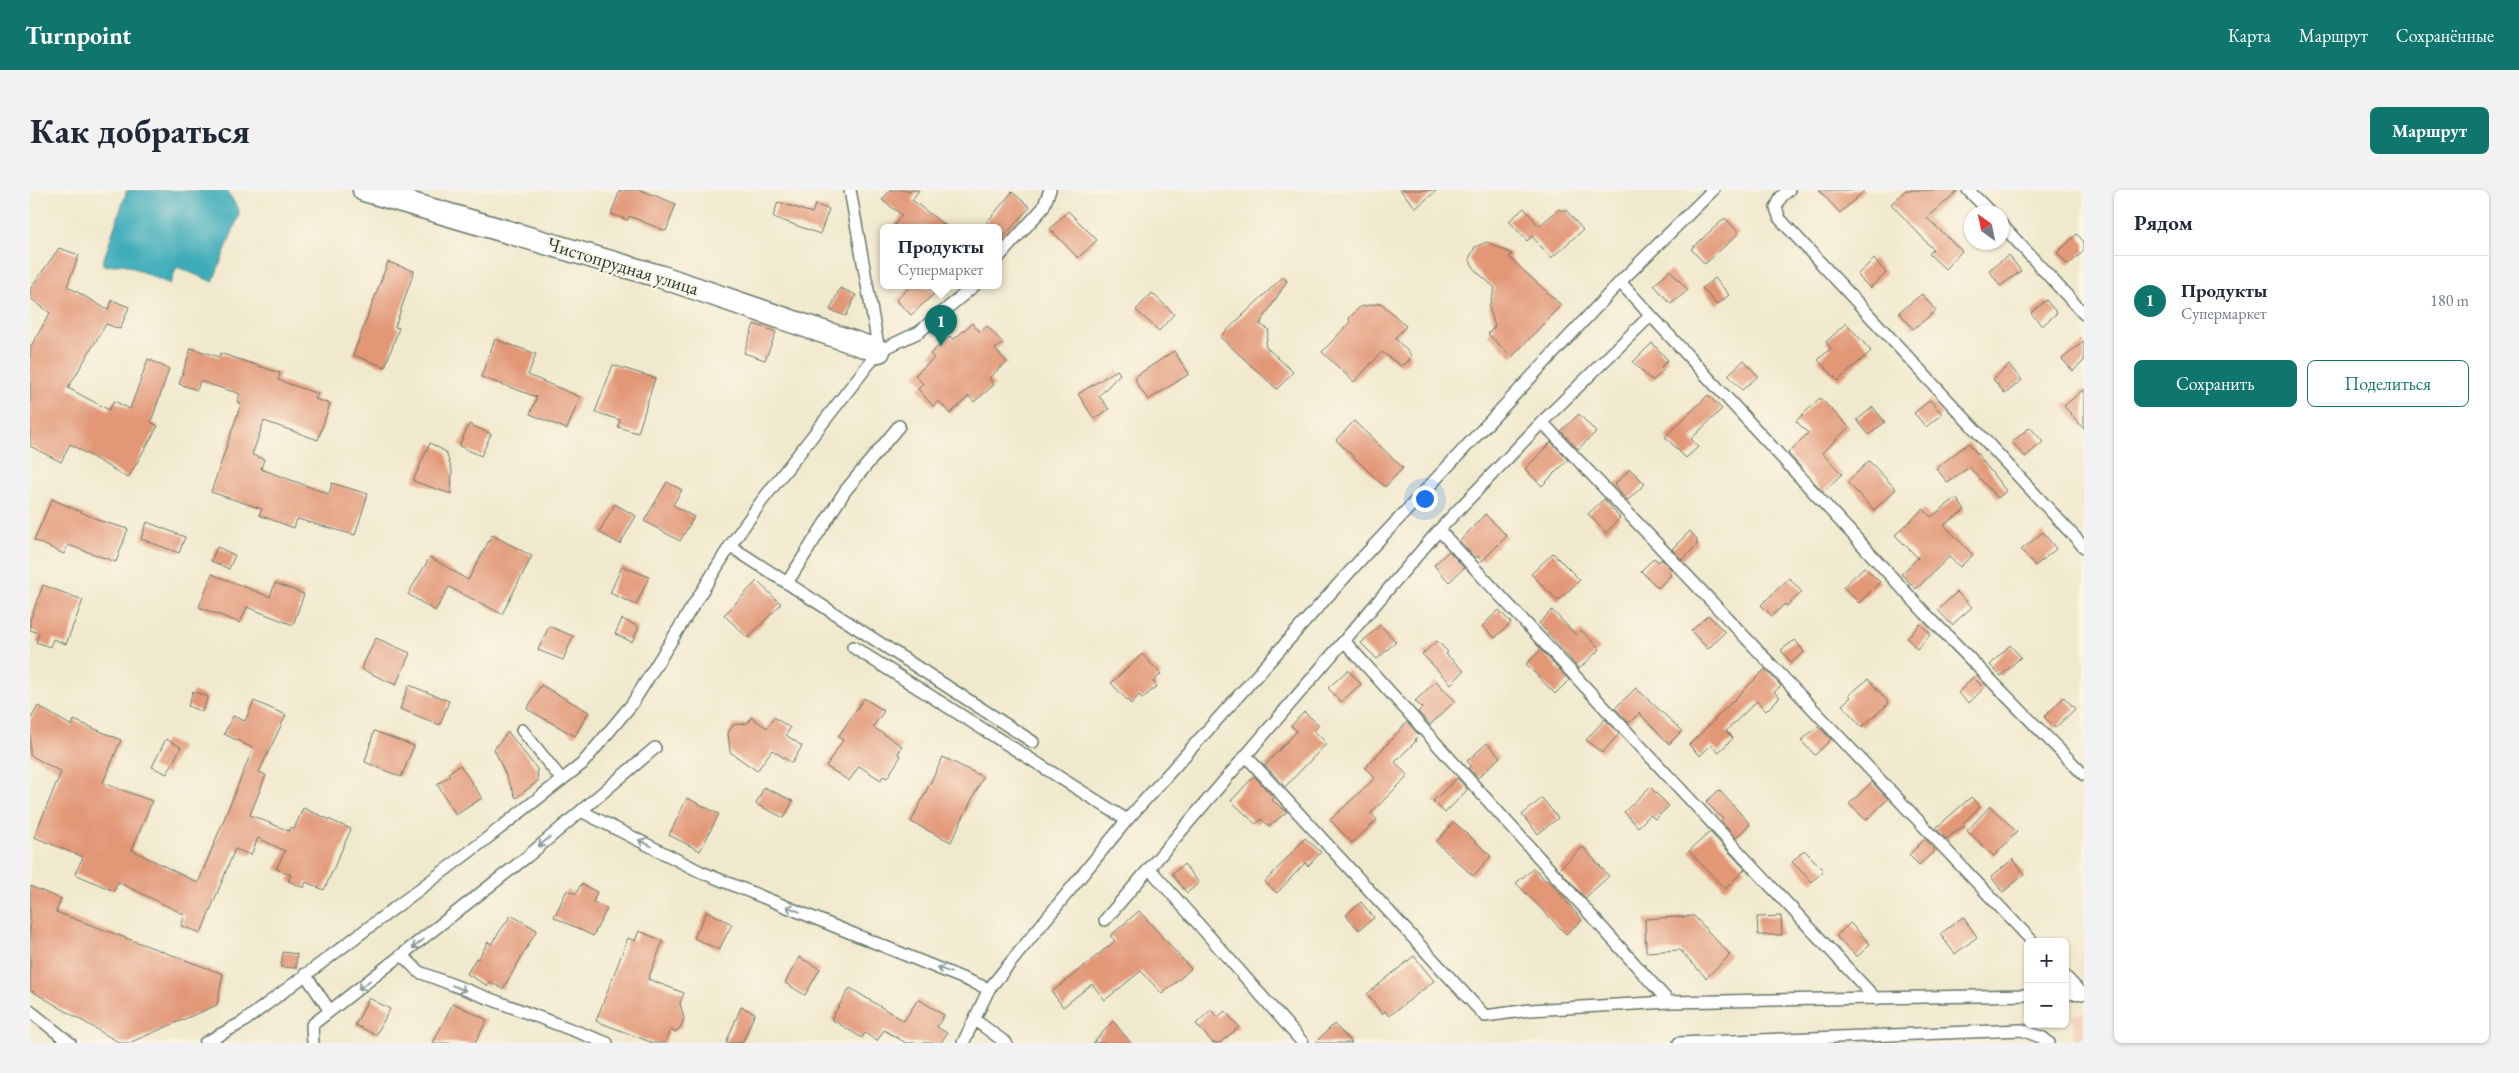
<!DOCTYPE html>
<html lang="ru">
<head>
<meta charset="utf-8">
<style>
  :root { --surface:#fff; --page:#f2f2f3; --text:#1f2937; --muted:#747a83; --line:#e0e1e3; --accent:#0f766e }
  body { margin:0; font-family:"EB Garamond",serif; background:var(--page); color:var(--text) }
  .controls { position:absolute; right:15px; bottom:15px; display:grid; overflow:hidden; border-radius:8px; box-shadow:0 1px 4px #0004 }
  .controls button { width:45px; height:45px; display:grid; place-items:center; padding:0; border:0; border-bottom:1px solid var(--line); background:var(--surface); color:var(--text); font:25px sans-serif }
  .compass { position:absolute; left:1934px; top:15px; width:45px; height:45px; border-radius:50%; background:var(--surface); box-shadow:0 1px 4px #0004; rotate:327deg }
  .you { position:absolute; left:1394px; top:308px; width:18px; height:18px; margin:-12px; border:4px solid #fff; border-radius:50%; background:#1a73e8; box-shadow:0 0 0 8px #1a73e833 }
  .badge { display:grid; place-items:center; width:32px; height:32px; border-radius:50%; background:var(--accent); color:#fff; font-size:16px; font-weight:700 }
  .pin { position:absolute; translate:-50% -41px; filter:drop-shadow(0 1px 2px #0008) }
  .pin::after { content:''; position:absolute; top:26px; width:18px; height:15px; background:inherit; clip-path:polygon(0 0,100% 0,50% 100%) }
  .popup { position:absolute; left:850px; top:34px; width:122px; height:65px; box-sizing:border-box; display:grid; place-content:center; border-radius:8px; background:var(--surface); filter:drop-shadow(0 1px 4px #0005); font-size:16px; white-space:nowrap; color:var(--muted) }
  .popup b { font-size:19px; color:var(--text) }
  .popup::after { content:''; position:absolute; left:50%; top:100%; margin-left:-10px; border:10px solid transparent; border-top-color:var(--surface) }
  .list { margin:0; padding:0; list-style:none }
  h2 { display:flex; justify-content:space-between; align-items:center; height:65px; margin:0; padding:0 20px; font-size:21px }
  h2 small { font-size:16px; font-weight:400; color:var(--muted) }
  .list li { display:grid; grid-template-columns:32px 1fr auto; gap:15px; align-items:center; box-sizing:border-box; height:90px; padding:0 20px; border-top:1px solid var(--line) }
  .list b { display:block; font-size:19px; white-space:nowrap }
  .list p { margin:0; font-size:16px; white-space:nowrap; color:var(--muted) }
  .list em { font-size:16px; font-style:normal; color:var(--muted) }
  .actions { display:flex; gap:10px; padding:15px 20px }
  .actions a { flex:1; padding:11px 0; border:1px solid var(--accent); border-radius:8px; text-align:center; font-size:18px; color:var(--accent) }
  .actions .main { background:var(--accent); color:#fff }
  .map { position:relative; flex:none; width:2054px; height:853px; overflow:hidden; border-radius:8px }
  header { display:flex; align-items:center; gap:30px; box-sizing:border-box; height:70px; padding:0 25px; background:var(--accent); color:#fff }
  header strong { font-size:24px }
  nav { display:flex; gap:28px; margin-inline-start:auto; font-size:18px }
  .intro { display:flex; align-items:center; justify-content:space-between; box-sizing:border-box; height:120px; padding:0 30px }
  h1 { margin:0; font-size:35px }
  .button { padding:12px 22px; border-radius:8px; background:var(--accent); color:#fff; font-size:18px; font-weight:700 }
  main { display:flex; gap:30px; padding:0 30px }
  aside { flex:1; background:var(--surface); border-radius:8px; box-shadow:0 1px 4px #0004 }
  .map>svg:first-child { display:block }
  .built { fill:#f5d3c1 }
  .water { fill:#3dacba; stroke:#2e7477 }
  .building { fill:#e29777 }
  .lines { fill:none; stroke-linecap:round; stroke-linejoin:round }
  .service-casing { stroke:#68796a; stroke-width:14 }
  .minor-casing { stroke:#68796a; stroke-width:25 }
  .service { stroke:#fff; stroke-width:11 }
  .minor { stroke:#fff; stroke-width:22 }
  .oneway { stroke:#8f9e9a }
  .labels { text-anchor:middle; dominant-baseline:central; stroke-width:4.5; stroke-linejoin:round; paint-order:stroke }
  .street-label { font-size:19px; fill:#1f3d34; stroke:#fcf5e5 }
</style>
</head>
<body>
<header>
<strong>Turnpoint</strong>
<nav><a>Карта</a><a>Маршрут</a><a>Сохранённые</a></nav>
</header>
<div class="intro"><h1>Как добраться</h1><a class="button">Маршрут</a></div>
<main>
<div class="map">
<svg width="2054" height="853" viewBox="0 0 2054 853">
  <rect width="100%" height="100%" fill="#fcf5e5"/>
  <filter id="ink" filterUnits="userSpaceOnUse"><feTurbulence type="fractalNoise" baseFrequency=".02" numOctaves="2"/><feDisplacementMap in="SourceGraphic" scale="10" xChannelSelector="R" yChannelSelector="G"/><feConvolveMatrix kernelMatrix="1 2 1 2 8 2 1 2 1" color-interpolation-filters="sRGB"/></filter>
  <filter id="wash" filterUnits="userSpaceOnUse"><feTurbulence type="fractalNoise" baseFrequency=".0096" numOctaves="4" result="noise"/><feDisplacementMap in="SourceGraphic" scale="20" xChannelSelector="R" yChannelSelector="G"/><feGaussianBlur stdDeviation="1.12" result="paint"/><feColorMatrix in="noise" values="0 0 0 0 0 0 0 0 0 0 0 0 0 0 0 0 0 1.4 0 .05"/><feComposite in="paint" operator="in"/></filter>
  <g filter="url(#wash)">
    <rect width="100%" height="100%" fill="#f1e9ce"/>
    <!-- built -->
    <path class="built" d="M2054 823V853H2045L2042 824Z"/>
    <!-- water -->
    <path class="water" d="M97 0 197 1 209 20V25L183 92 147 77 140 94 94 74 77 76 72 74Z"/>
    <g id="blocks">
      <!-- building -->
      <path class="building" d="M590 0H611L646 14 636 41 599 26 598 30 581 24Z
        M860 0H889L882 10 917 37H863L872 25 852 10Z
        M1370 0H1407L1386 18Z
        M1789 0H1835L1810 23Z
        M1876 0H1929L1897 28 1932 61 1915 79 1899 64 1903 59 1861 14Z
        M982 2 1000 17 968 53V37H953Z
        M748 12 782 23 785 15 799 19 790 44 743 27Z
        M1494 18 1509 36 1529 19 1532 21 1535 19 1553 40 1521 68 1502 46 1497 51 1479 31Z
        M1038 21 1067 50 1048 68 1020 39Z
        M1695 28 1709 43 1675 74 1661 59Z
        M2047 44 2054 52V61L2038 75 2027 63Z
        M1457 52 1482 64 1479 67 1531 115 1482 167 1458 144 1465 136 1459 117 1465 98 1446 81 1439 69 1445 57Z
        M29 58 49 65 37 96 78 120 82 110 99 117 90 139 76 134 38 198 79 220 84 211 100 219 118 169 139 179 121 232 128 236 98 288 40 254 31 272 0 256V158L20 123 0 108V99Z
        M1979 65 1991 81 1970 96 1959 80Z
        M1844 69 1856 83 1840 98 1827 85Z
        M358 72 384 81 365 137 369 138 355 177 323 165Z
        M1640 80 1658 100 1641 114 1624 95Z
        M1253 87 1257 91 1230 134 1239 140 1235 156 1263 182 1247 199 1190 147Z
        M1685 88 1699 105 1687 115 1672 98Z
        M882 95H896L904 104 881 125 866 110Z
        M810 98 826 105 816 126 800 120Z
        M1122 103 1144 124 1129 141 1106 120Z
        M1892 104 1906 121 1883 139 1869 122Z
        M2016 110 2027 123 2012 136 2001 123Z
        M1351 113 1376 136 1365 148 1381 165 1378 172 1371 176 1352 162 1324 192 1292 162 1320 132 1319 128 1330 117Z
        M942 133 950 142 957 136 973 153 965 159 977 172 959 188 964 195 944 212 939 206 920 224 909 211 903 216 888 199 893 194 885 185 904 168 900 164 920 146 923 150Z
        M1816 133 1841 161 1808 191 1788 170 1801 158 1796 152Z
        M724 134 746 142 735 170 714 163Z
        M465 149 506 164 498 185 550 207 537 239 500 224 507 207 451 187Z
        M2054 151V171L2043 181 2032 169Z
        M1622 153 1638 170 1631 177 1634 180 1622 191 1603 172Z
        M161 158 189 167 190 163 250 183 248 190 288 204 285 209 300 214 288 250 234 231 222 265 234 269 231 279 299 304 302 293 338 304 325 345 267 329 264 338 229 325 232 319 181 302 211 214 207 212 210 204 170 191 167 200 149 194Z
        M1144 161 1159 184 1118 210 1106 192V186Z
        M1714 170 1728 186 1712 200 1698 185Z
        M583 175 625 188 608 243 588 237 590 230 565 222Z
        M1979 175 1992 190 1975 204 1963 189Z
        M1087 180 1090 184 1069 206 1079 219 1064 229 1048 204Z
        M2054 199V239L2034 216Z
        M1678 205 1692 219 1661 249 1668 257 1656 268 1635 247Z
        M1790 208 1819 237 1792 263 1812 284 1793 302 1758 263 1778 243 1766 231Z
        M1900 210 1912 224 1896 237 1884 223Z
        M1843 217 1855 232 1839 245 1827 230Z
        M1549 224 1566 242 1548 259 1531 241Z
        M1324 231 1373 278 1355 297 1306 250Z
        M439 234 461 244 451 266 429 256Z
        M2000 237 2013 252 1995 267 1982 252Z
        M1521 252 1538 270 1512 296 1495 279Z
        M400 253 416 262 422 281 421 304 383 291Z
        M1939 253 1976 301 1968 308 1939 277 1918 293 1906 278Z
        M1839 271 1866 299 1844 320 1817 292Z
        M1600 279 1615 294 1597 311 1584 295Z
        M637 292 652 300 643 315 664 327 650 351 614 331Z
        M1926 308 1935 320 1914 335 1943 365 1930 377 1919 367 1886 399 1871 384 1888 368 1865 345 1893 319 1901 327Z
        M22 309 71 331 98 339 86 372 38 355 34 364 4 350Z
        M1574 309 1590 328 1576 343 1558 324Z
        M585 314 606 326 590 354 569 342Z
        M1455 324 1477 346 1452 371 1448 366 1445 368 1430 351Z
        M117 332 155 347 149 363 111 349Z
        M1660 341 1667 349V355L1652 370 1642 359Z
        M2013 342 2026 359 2005 376 1991 360Z
        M462 345 502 366 472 424 419 397 405 421 378 404 400 367 438 390Z
        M187 357 205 365 199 379 181 371Z
        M1419 361 1434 378 1419 392 1404 375Z
        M1523 363 1550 390 1528 411 1501 384Z
        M1624 368 1629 372 1631 369 1642 380 1639 383 1641 385 1628 398 1611 381Z
        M592 376 619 387 606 415 580 403Z
        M1834 377 1850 392 1829 413 1813 397Z
        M182 384 240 407 245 393 274 404 263 435 217 417 210 433 169 417Z
        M1759 388 1772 402 1757 416 1755 414 1742 426 1731 415Z
        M727 391 751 414 718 448 694 425Z
        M13 395 53 410 36 454 23 449 20 457 6 452 9 443 0 440V430Z
        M1927 402 1942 417 1922 435 1908 420Z
        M1469 420 1481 433 1465 448 1452 436Z
        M1522 420 1546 445 1551 440 1570 459 1549 479 1509 433Z
        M1678 425 1695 442 1678 459 1661 441Z
        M592 429 609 437 602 452 585 444Z
        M1890 434 1901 444 1887 459 1877 448Z
        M1350 435 1366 452 1347 469 1331 453Z
        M519 436 543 446 533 470 508 460Z
        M346 448 380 463 366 495 331 479Z
        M1765 450 1774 462 1761 473 1751 460Z
        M1407 451 1418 462 1416 464 1434 481 1421 494 1392 464Z
        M1980 455 1991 467 1971 486 1960 475Z
        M1511 460 1539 490 1525 504 1496 474Z
        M1112 464 1131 484 1123 492 1127 496 1112 509 1109 505 1101 514 1081 493Z
        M1735 479 1751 496 1744 502 1750 507 1736 521 1727 511 1696 541 1703 548 1689 562 1681 555 1670 566 1659 555Z
        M1318 480 1331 494 1311 512 1298 498Z
        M1943 487 1954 498 1939 513 1928 503Z
        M1838 489 1859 513 1832 537 1812 515 1821 507 1819 505Z
        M1406 491 1425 511 1400 535 1388 522 1392 518 1385 511Z
        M379 495 419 511 410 535 370 519Z
        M511 495 559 522 545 546 497 519Z
        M1606 498 1652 541 1639 554 1609 523 1599 533 1585 518Z
        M163 501 178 507 172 522 158 516Z
        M2034 507 2045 519 2025 538 2014 527Z
        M834 508 854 521 843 537 872 556 868 564 871 566 857 588 853 586 851 590 829 576 819 591 796 576 813 550 808 547Z
        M224 511 256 525 229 582 236 585 220 625 259 641 260 637 264 639 273 618 321 639 294 700 276 692 274 698 258 691 261 685 246 679 255 661 228 648 221 665 205 659 171 743 151 736 155 725 88 692 84 701 45 684 53 667 4 647 31 582 0 565V530L8 516 42 536 44 530 91 550 73 593 122 611 102 660 168 693 223 558 194 544 203 526 215 531Z
        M1274 522 1289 535 1284 541 1297 553 1255 597 1235 575 1267 541 1261 536Z
        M721 527 737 538 744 527 760 538 756 545 772 556 762 573 742 560 727 581 700 562 698 543 703 535 718 533Z
        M1575 529 1589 544 1572 563 1556 550Z
        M1377 532 1389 545 1385 549 1386 551 1365 572 1378 586 1341 623 1347 630 1322 653 1300 630 1345 588 1335 578Z
        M1788 536 1801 549 1785 565 1771 551Z
        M344 541 384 556 371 587 335 572Z
        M478 542 507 579 508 591 486 608 464 559Z
        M136 549 151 557 137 584 122 577Z
        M1457 553 1470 567 1448 588 1438 578 1441 575 1437 571Z
        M913 567 953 587 921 652 881 632Z
        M430 575 452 608 426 625 407 594 420 586 418 583Z
        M1224 586 1244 608 1242 610 1257 622 1239 636 1231 629 1226 634 1201 611Z
        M1427 588 1437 599 1436 601 1415 623 1403 611Z
        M1842 592 1858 609 1836 630 1819 614Z
        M734 597 763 611 754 628 726 614Z
        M1620 597 1639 616 1625 629 1620 625 1608 637 1594 622Z
        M1689 600 1720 634 1706 648 1691 631 1693 629 1676 612Z
        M1941 607 1950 617 1933 633 1935 635 1916 649 1906 638Z
        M657 608 689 624 670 661 639 645Z
        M1512 608 1528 628 1508 644 1492 625Z
        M1960 616 1987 642 1964 666 1937 641Z
        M1424 632 1461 666 1443 686 1406 652Z
        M1680 642 1715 679 1695 699 1659 661Z
        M1275 648 1291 662 1278 676 1275 673 1247 703 1235 692Z
        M1895 649 1905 660 1889 675 1879 665Z
        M1553 657 1579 686 1555 708 1529 679Z
        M1774 660 1794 680 1782 692 1762 672Z
        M1983 669 1995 684 1973 702 1961 687Z
        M1154 674 1169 693 1157 703 1142 684Z
        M1504 678 1516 691 1518 689 1552 730 1536 744 1486 693Z
        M551 694 567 702 563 712 577 719 563 746 524 727 537 700 546 704Z
        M0 696 31 709 26 722 193 784 187 815 99 853H90L0 800Z
        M1331 712 1344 728 1329 740 1316 725Z
        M677 721 702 734 689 760 664 748Z
        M1109 721 1161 779 1132 804 1111 781 1075 810 1062 794 1033 817 1022 802 1085 751 1080 746Z
        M481 725 507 740 473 799 460 792 458 796 437 784 446 768 448 769 458 752 461 754Z
        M1664 726 1700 765 1676 788 1650 760 1616 762 1615 729Z
        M1751 726 1752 745H1728L1727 727Z
        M1933 727 1947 747 1925 764 1910 744Z
        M1820 733 1840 754 1827 767 1806 746Z
        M609 741 633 751 618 789 654 803 650 813 654 828 651 837 645 842 640 840 635 853H623L566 831 598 748 605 751Z
        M253 762 267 764 266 778 251 777Z
        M1384 766 1404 791 1359 826 1355 821 1352 824 1337 804Z
        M769 767 790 779 775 805 755 793Z
        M820 798 874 831 888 809 914 825 907 837 917 843 911 853H876L854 840 847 851 835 843 832 848 801 829Z
        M339 808 360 819 346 845 325 835Z
        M423 813 457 830 445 853H403Z
        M711 817 725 823 712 853H696Z
        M1181 820 1188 827 1195 821 1209 837 1190 853H1183L1166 834Z
        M1083 831 1101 853H1063Z
        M1304 834 1322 853H1285Z"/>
    </g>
  </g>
  <g filter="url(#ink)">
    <use href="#blocks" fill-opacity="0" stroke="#68796a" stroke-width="1"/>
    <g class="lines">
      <!-- service casing -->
      <g class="service-casing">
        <path id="service" d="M820 0 849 161
          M1759 0 1751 7 1746 18 1750 29 2054 357
          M1938 0 1960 22
          M1972 35 2054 124
          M968 68 1013 18 1020 0
          M1590 92 1895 423 2054 585
          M1512 232 2003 752
          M1409 340 1846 809
          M700 356 1003 552
          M757 393 815 301 869 236
          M1314 451 1639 812
          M823 457 1097 630
          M492 540 532 590
          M1216 566 1455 826 1500 820 1639 812 1998 805
          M551 621 671 682 959 799
          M1120 679 1273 853
          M1075 730 1409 340 1512 232 1620 126
          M373 766 389 782 577 853
          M275 784 300 821
          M2035 786 2052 804
          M2035 804 2054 803
          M0 821 40 853
          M945 830 976 853
          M175 853 213 832 451 653 552 574 602 514 700 356 731 312 849 161 889 142 945 95
          M283 853 282 835 498 666 625 558
          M933 853 959 799 1097 630 1333 367 1590 92 1683 0
          M1649 853 1992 840 2013 848 2019 853"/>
      </g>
      <!-- minor casing -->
      <g class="minor-casing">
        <path id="minor" d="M334 0 632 87 849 161"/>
      </g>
      <!-- service -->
      <use href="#service" class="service"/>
      <!-- minor -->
      <use href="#minor" class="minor"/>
    </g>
    <!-- one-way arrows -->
    <defs><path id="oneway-shaft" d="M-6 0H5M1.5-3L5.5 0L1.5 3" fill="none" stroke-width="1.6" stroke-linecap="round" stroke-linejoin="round" transform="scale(1.25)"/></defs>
    <g class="oneway">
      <use href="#oneway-shaft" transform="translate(514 652) rotate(139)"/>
      <use href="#oneway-shaft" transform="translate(615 653) rotate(-153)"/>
      <use href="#oneway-shaft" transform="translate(763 719) rotate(-158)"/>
      <use href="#oneway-shaft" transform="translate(388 754) rotate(141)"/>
      <use href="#oneway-shaft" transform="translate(914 780) rotate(-158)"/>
      <use href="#oneway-shaft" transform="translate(334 795) rotate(143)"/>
      <use href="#oneway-shaft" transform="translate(429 798) rotate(21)"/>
    </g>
  </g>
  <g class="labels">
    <!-- street labels -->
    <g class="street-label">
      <text transform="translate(593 76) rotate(17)">Чистопрудная улица</text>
    </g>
  </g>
</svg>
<div class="controls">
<button>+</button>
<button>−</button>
</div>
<svg class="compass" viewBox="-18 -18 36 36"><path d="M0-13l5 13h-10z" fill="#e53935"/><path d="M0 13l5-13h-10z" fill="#747a83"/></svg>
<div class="you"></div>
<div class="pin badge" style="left:911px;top:156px">1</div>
<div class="popup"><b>Продукты</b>Супермаркет</div>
</div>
<aside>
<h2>Рядом<small></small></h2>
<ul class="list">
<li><span class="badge">1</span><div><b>Продукты</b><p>Супермаркет</p></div><em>180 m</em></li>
</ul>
<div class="actions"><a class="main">Сохранить</a><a>Поделиться</a></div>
</aside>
</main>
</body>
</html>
